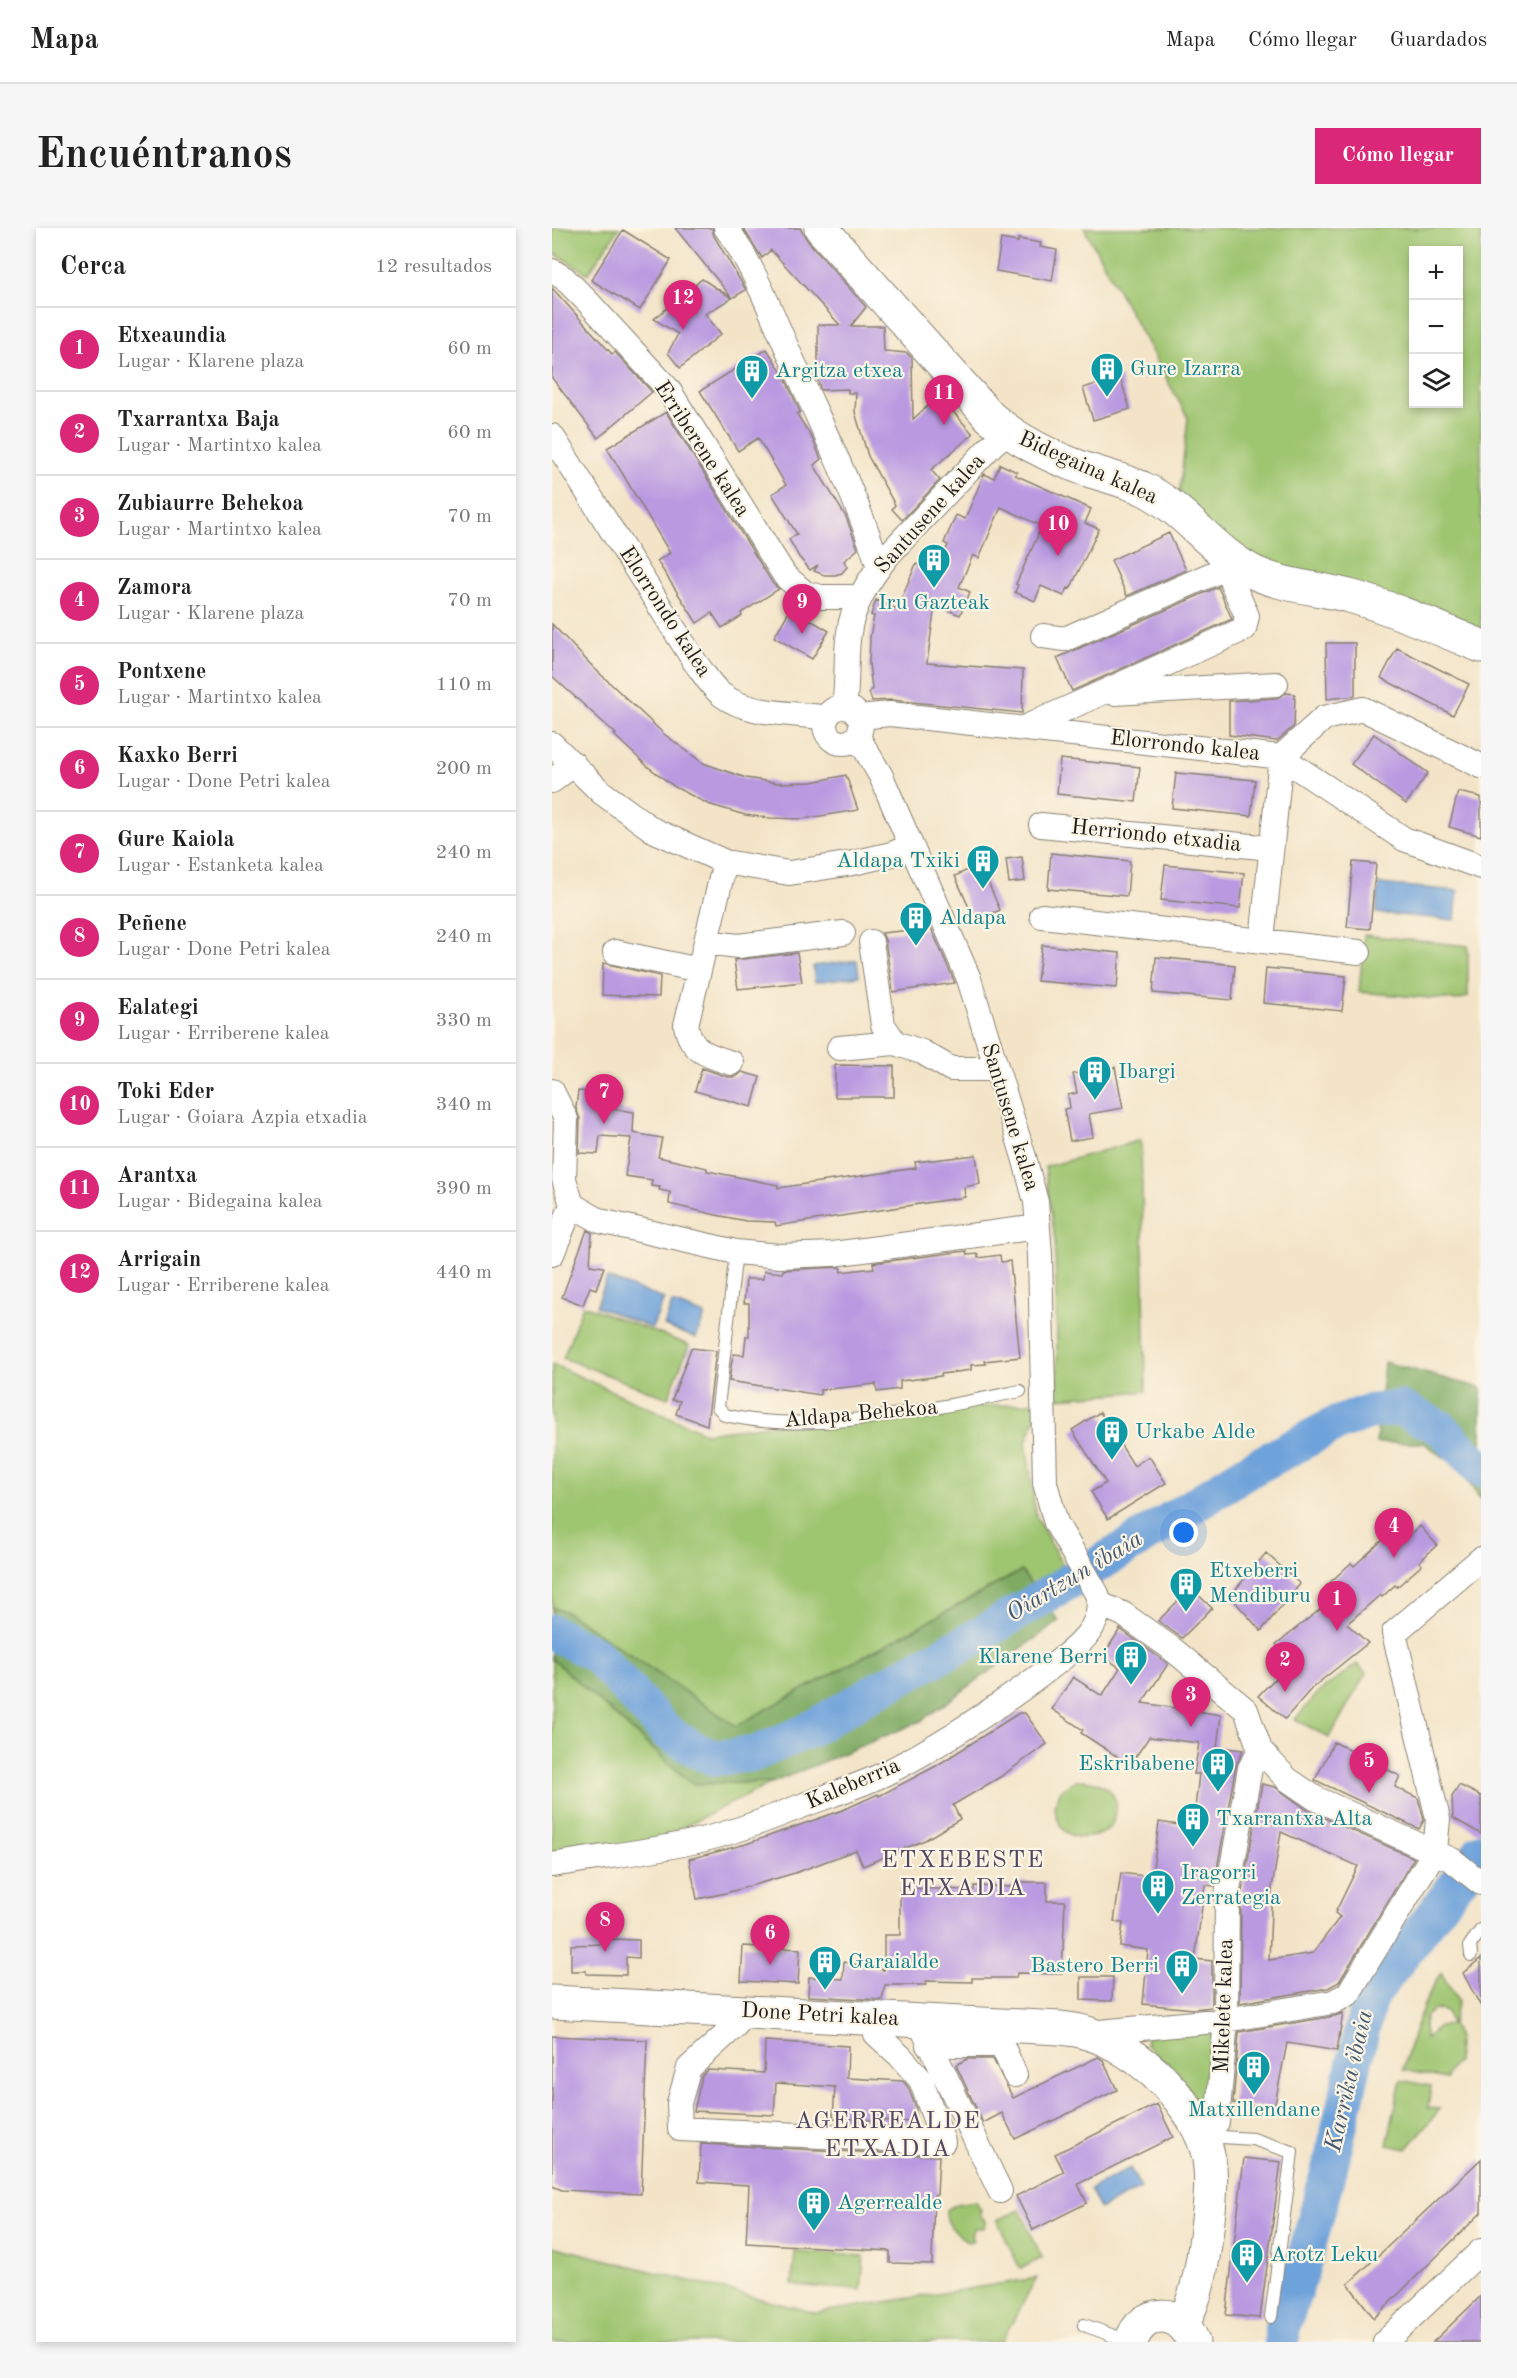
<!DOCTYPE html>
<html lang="es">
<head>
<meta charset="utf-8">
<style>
  :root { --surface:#fff; --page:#f6f6f6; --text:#222; --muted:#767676; --line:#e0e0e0; --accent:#db2777 }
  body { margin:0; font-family:"Old Standard TT",serif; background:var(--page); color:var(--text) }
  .controls { position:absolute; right:18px; top:18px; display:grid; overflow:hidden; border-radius:0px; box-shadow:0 3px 9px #0003 }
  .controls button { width:54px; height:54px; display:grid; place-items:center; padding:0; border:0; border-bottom:2px solid var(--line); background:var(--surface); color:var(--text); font:30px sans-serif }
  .you { position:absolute; left:632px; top:1305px; width:21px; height:21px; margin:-15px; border:4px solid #fff; border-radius:50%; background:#1a73e8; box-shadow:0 0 0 9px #1a73e833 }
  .badge { display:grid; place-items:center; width:39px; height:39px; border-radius:50%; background:var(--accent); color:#fff; font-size:20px; font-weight:700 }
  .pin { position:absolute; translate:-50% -50px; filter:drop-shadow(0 2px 3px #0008) }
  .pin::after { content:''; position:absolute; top:32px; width:21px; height:18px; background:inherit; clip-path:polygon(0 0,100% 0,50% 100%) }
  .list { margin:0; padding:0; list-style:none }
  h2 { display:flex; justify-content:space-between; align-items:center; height:78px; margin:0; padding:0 24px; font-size:26px }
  h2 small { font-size:20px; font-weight:400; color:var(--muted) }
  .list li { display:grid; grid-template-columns:39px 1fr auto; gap:18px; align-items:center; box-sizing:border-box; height:84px; padding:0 24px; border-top:2px solid var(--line) }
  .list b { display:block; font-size:22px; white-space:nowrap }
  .list p { margin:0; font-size:20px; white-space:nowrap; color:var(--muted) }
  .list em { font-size:20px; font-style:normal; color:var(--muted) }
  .icon { flex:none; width:33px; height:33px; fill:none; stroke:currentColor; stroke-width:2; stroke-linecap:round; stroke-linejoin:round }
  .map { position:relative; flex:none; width:929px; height:2114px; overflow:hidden; border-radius:0px }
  header { display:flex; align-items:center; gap:36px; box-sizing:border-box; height:84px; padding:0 30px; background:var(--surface); border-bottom:2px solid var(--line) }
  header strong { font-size:28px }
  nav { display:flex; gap:33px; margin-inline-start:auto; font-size:21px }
  .intro { display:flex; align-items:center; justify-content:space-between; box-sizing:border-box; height:144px; padding:0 36px }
  h1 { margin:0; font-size:42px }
  .button { padding:15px 27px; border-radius:0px; background:var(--accent); color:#fff; font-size:21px; font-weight:700 }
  main { display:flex; gap:36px; padding:0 36px }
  aside { flex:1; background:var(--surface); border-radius:0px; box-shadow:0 3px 9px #0003 }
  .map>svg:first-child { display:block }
  .green { fill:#9ec570; stroke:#5d7046; stroke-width:1.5; fill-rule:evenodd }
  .forest { fill:#7eaa62; stroke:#4d633f; stroke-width:1.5 }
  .water { fill:#6ea2da; stroke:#455f7b; stroke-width:1.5 }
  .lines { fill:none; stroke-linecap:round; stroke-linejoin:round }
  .river { stroke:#6ea2da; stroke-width:36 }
  .building { fill:#b99ae1; fill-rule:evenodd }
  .lane-casing { stroke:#888072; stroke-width:14 }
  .street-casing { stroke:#888072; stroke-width:26 }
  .secondary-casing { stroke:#888072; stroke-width:35 }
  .lane { stroke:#fff; stroke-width:12 }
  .street { stroke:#fff; stroke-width:24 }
  .secondary { stroke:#fff; stroke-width:33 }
  .labels { text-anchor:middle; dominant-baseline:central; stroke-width:4.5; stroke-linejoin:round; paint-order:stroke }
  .culture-label { font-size:22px; fill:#0d838f; stroke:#fcf5e5; text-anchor:start }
  .street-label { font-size:22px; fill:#1c1c1c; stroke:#fcf5e5 }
  .water-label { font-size:24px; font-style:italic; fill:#415871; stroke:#fcf5e5 }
  .neighbourhood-label { font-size:24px; letter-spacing:1.5px; fill:#534861; stroke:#fcf5e5 }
</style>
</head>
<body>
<header>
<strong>Mapa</strong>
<nav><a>Mapa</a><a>Cómo llegar</a><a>Guardados</a></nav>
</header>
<div class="intro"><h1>Encuéntranos</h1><a class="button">Cómo llegar</a></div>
<main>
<aside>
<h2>Cerca<small>12 resultados</small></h2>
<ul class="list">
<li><span class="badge">1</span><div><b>Etxeaundia</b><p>Lugar · Klarene plaza</p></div><em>60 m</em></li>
<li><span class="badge">2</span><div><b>Txarrantxa Baja</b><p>Lugar · Martintxo kalea</p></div><em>60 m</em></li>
<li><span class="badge">3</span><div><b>Zubiaurre Behekoa</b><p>Lugar · Martintxo kalea</p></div><em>70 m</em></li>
<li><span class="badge">4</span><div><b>Zamora</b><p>Lugar · Klarene plaza</p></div><em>70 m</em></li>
<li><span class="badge">5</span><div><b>Pontxene</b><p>Lugar · Martintxo kalea</p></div><em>110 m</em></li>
<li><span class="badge">6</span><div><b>Kaxko Berri</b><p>Lugar · Done Petri kalea</p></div><em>200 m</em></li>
<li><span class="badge">7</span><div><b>Gure Kaiola</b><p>Lugar · Estanketa kalea</p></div><em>240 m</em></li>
<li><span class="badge">8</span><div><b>Peñene</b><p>Lugar · Done Petri kalea</p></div><em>240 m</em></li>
<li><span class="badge">9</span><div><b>Ealategi</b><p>Lugar · Erriberene kalea</p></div><em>330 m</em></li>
<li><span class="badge">10</span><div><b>Toki Eder</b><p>Lugar · Goiara Azpia etxadia</p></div><em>340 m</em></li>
<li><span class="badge">11</span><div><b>Arantxa</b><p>Lugar · Bidegaina kalea</p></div><em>390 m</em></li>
<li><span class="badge">12</span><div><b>Arrigain</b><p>Lugar · Erriberene kalea</p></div><em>440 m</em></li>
</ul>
</aside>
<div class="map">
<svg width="929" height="2114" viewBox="0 0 929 2114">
  <rect width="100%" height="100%" fill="#fcf5e5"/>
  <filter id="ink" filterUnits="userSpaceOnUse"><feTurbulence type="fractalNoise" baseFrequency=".0167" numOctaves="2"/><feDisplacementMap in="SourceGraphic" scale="12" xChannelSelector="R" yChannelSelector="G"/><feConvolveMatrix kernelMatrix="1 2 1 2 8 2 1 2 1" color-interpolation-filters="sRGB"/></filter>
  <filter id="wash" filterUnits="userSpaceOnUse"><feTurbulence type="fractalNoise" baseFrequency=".008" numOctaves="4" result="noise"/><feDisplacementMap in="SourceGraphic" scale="24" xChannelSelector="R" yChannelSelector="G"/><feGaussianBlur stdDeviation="1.35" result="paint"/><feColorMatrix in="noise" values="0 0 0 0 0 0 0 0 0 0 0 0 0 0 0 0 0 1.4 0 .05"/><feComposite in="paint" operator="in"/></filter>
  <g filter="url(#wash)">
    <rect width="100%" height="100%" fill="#f3e4c8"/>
    <!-- green -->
    <path class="green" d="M0 0H67L36 46 0 24Z
      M532 0H929V418L728 353 625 285 636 190ZM862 22H906V176H862Z
      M812 707 916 718V769L904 772 807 764Z
      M589 912 594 1163 506 1170 503 1013 493 939Z
      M31 1077 137 1117 116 1170 11 1130Z
      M0 1136 153 1205 239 1194 490 1174 474 1214 484 1288 513 1342 482 1360 469 1343 184 1498 13 1383 0 1380Z
      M0 1431 140 1556 222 1554 102 1613 0 1630Z
      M805 1436 814 1445 777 1510 743 1491 767 1464Z
      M523 1552C543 1551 568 1559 563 1584 562 1588 562 1594 559 1597 548 1612 522 1614 510 1600 506 1595 504 1584 502 1578L509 1562Z
      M889 1745 906 1773 900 1796 906 1810 905 1834 895 1846 894 1851 851 1842C860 1808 870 1774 889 1745ZM888 1781 895 1785 899 1796 887 1799 873 1811V1789L881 1782Z
      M654 1799 666 1814 661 1886 651 1882 626 1845 594 1817V1806Z
      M849 1852 879 1858 876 1880 888 1881 855 1921 835 1917Z
      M423 1973 429 1982 428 1987 433 1993 432 2000H422L419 2008 421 2012 416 2014C405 2006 393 1998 394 1982L405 1976Z
      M468 1982 490 2030 468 2041 445 1992Z
      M0 2018 264 2085 485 2050 449 2114H0Z
      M243 2024 312 2028 309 2062 240 2057Z"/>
    <!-- forest -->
    <path class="forest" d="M832 1134 929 1160V1273L908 1241 872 1215H824Z
      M469 1343 507 1393 369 1493 222 1554 140 1556 0 1431V1380L13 1383 184 1498Z"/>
    <!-- water -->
    <path class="water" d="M827 656 906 663 903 692 824 685Z
      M305 732 307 748 263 754 261 738Z
      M55 1050 112 1071 100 1100 44 1078Z
      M120 1075 153 1087 144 1110 112 1098Z
      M578 1940 589 1960 548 1981 538 1961Z"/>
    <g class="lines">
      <!-- river -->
      <path class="river" d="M0 1404 44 1427 116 1505 148 1524 163 1530 202 1526 255 1503 328 1460 426 1408 575 1319 694 1244 782 1197 816 1184 848 1180 889 1200 929 1241
        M730 2114V2100L750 2040 781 1927 817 1771 929 1623"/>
    </g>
    <g id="blocks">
      <!-- building -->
      <path class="building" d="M123 0H160L162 8 194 62 180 70Z
        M191 0H248L255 12 314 79 299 98H331L332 123 355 125 360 130 361 191 387 168 421 206 379 242 388 252 350 292 340 281 343 277 316 228 303 184 304 165H296V161L269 162 266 153V97H288L219 22 210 30Z
        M71 2 119 32 88 82 39 52Z
        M449 11 466 14V11L489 15 488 19 505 22 500 53 444 43Z
        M150 51 180 70 153 86 169 106 128 140 116 125 126 106 102 91Z
        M0 60 60 126 63 124 100 164 46 210 0 150Z
        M215 121 232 148 248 184 245 186 260 210 269 231 262 237 294 289 306 321 292 333 295 339 290 345 283 347H272L262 343 266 337 258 342 247 329 237 311 245 306 220 266 234 257 206 210 186 223 148 163Z
        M568 149 578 181 541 192 531 160Z
        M114 184 221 356 227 361 189 385 190 388 170 400 160 385 145 395 105 333 118 325 55 220Z
        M448 236 465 244 463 247 539 281 533 295 547 301 518 361 516 360 512 368 489 358 483 373 463 364 466 357 464 356 490 298 449 279 427 330 421 327 407 359 418 364 408 387 383 377 375 435 471 442 470 485 340 472 320 473 317 464 320 461 317 436 318 409 322 388 319 387 324 372 345 381 364 336 385 344 396 317 392 315 404 287 413 291 432 246 442 250Z
        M617 305 634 342 575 368 559 332Z
        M666 359 680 391 520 463 505 430Z
        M239 380 277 403 260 431 222 409Z
        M0 396 42 440 112 506 151 535 194 550 226 555 260 554 294 547 306 582 250 591 218 590 193 587 156 576 123 559 95 538 62 507 64 506 0 448Z
        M774 415H803V468L775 471Z
        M845 420 917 456 901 487 829 450Z
        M734 465 743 466 742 498 725 513 677 507V473L725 470Z
        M822 506 876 545 854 576 799 536Z
        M508 531 588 539 584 574 505 566Z
        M624 545 703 552 699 588 620 580Z
        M906 564 929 569V608L897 599Z
        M499 625 578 633 575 668 496 661Z
        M470 629 473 653 457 655 454 631Z
        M801 634 824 636 818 701 795 699Z
        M428 636 448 682 423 693 403 648Z
        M613 637 692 645 688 680 609 672Z
        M379 700 403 755 341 764 333 712 330 705Z
        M490 717 568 725 565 760 485 753Z
        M245 725 250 754 186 761 182 732Z
        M604 729 683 737 680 772 601 765Z
        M51 735 108 748 107 769 50 767Z
        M714 740 794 748 790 783 711 775Z
        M283 837 342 838V869H283Z
        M563 839 571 880 537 886 541 909 518 913 512 881 518 880 516 867 525 865 521 846Z
        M150 840 176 849H184L190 844 208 849 200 879 143 863Z
        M26 863 47 865 55 873V880L82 884 81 905 110 910 106 929 155 940V943L226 957V960L364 940 363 934 424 927 428 956 412 959 413 969 224 998 223 994 194 993 164 987 117 976 118 964 107 962 108 959 99 958 100 952 73 948 79 910 48 908 46 926 27 925 28 891 24 880Z
        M35 1002 40 1005 38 1037 52 1039 44 1061 38 1059 31 1077 10 1069Z
        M414 1023 415 1027 426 1026V1030L448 1027 449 1034 458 1033 468 1129 433 1133 434 1136 419 1137V1142L389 1146V1148L348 1153V1161L325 1164 324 1156 268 1162V1167L177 1153 181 1126 192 1127 194 1108H197V1075H192L194 1051H211L212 1043 231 1045V1042L288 1039 289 1044 322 1040 321 1035Z
        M139 1120 164 1123 155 1197 124 1186 128 1173 120 1172Z
        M548 1184 582 1238 597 1228 614 1255 556 1291 539 1264 554 1255 520 1202Z
        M868 1298 885 1317 867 1334 870 1337 845 1359 843 1357 830 1369 828 1367 795 1396 816 1415 760 1460 733 1491 706 1468 739 1434 724 1416 784 1369 774 1358 799 1335 802 1338 844 1300 854 1311Z
        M714 1325 748 1356 709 1403 678 1368Z
        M639 1360 660 1380 630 1410 606 1393Z
        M568 1401 616 1436 590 1475 669 1487 665 1519 691 1522 684 1537 662 1658 653 1657 643 1731 660 1733V1779L641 1781 591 1776 596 1722 568 1718 571 1695 562 1694 569 1645 600 1649 607 1594 627 1597 629 1586 642 1588 647 1546H642L647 1515 597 1509 578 1537 529 1505 531 1502 500 1481 521 1449 550 1468 568 1440 551 1428Z
        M467 1485H473L495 1516 448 1549 401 1577 408 1591 373 1612 311 1638 304 1622 243 1645 174 1665 145 1671 137 1631 194 1616 291 1582 326 1566 327 1568 384 1538Z
        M782 1514 848 1548 843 1559 866 1570 872 1592 867 1601 763 1552Z
        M710 1556 723 1559 757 1583 862 1630 787 1754 776 1760 688 1775 689 1668ZM729 1604 806 1638 783 1685 788 1689 761 1725 717 1732 720 1660Z
        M907 1557 929 1568V1606L901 1590 900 1569Z
        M467 1654H495V1673H513L510 1746 465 1745 464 1750H420V1754L374 1753V1757H333L330 1772 256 1768 257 1749 291 1751 292 1734 332 1742V1707H348V1660L422 1662V1658L467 1659Z
        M55 1711 87 1712V1730L74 1729V1747L34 1746V1743H19V1717L55 1716Z
        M191 1718 248 1721 246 1756 189 1753Z
        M929 1730V1779L911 1745Z
        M529 1749H561L560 1773 529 1772Z
        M791 1785 785 1823 735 1815 722 1881 681 1875 687 1804 783 1788Z
        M0 1808 95 1812 89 1966 10 1962 0 1958Z
        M213 1813 296 1818 295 1850 351 1853 356 1859 364 1880 363 1894 281 1890 283 1859 224 1855 222 1887 142 1883 150 1848 156 1842 212 1845Z
        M546 1829 551 1832 565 1862 463 1911 450 1885 431 1895 404 1837 415 1831H441L461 1870Z
        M605 1876 621 1909 526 1956 535 1975 481 2002 464 1968 512 1944 503 1926Z
        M149 1916 387 1928 385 1967H382L380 2036 338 2035V2023L194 2015 197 1957 147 1954Z
        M692 1930 729 1934 708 2090 674 2087Z
        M929 1931V1985L822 2090 796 2056Z
        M929 2068V2114H881Z"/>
    </g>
  </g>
  <g filter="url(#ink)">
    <use href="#blocks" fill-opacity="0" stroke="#888072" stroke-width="1.5"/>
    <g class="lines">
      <!-- lane casing -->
      <g class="lane-casing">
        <path id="lane" d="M184 1024 166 1179 173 1187C259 1208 381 1181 468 1163
          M919 1727 918 1717 929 1702
          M654 1908 701 1911 740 1924 719 2089
          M532 2097 578 2114"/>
      </g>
      <!-- street casing -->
      <g class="street-casing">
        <path id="street" d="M174 0C200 34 220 87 238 127 269 197 304 267 327 339
          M0 43 12 50 36 74 116 161 233 348 253 365 269 369H308
          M0 208 143 434C151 444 159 459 170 467 198 488 241 484 275 490
          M491 408 513 411 685 335
          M562 465 724 456
          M273 497a18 18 0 1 1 36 0a18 18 0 1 1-36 0Z
          M292 479C296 454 293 429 297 404 301 375 320 347 338 325L440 217 455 204
          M308 489 338 486 729 529 852 611 929 639
          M474 499 692 401 695 388 674 341
          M0 516 49 564 101 602 173 634 237 645 301 635 340 626 359 618
          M0 553 22 536
          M489 597 719 620
          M173 634 134 797C139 824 157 828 180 835
          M490 688 807 724
          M710 712 729 529 772 490 811 481 929 538
          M154 714 186 718 291 705
          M319 714 331 797 343 815
          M63 724 147 742
          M287 820 343 815 370 824 399 841H444
          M0 863 14 891 12 951 20 977 0 1026
          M20 977 48 993 184 1024 228 1028 281 1026 486 999
          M548 1376 571 1386 619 1420 694 1482 708 1522 735 1551 763 1570 900 1632 929 1655
          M0 1637C51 1628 102 1624 153 1611 186 1603 219 1590 252 1577 278 1567 307 1558 332 1546 388 1518 440 1483 490 1446 514 1427 556 1401 545 1366L504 1295 493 1255 488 1027 484 974 472 929 417 751 329 548 306 509
          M184 1783 183 1798 137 1840 127 1875 128 1901 391 1914 369 1852 348 1828 324 1806 323 1790
          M367 1793 448 1963
          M537 1805 674 1792 781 1774 796 1766 883 1623 886 1591 842 1405 929 1331
          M376 1817H450L463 1847
          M665 1894 674 1792 675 1667 698 1540 708 1522
          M833 2114 929 2023"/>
      </g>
      <!-- secondary casing -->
      <g class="secondary-casing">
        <path id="secondary" d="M269 0 438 189C465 212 497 228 530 240 550 247 571 252 590 260 633 280 660 324 703 345 734 359 769 360 801 369 844 381 887 401 929 418
          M0 1774 508 1800C517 1801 527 1802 535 1805 587 1820 647 1878 657 1931 661 1957 657 1983 654 2009 650 2040 645 2068 631 2096
          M579 2114C590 2080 629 2079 641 2114"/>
      </g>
      <!-- lane -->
      <use href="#lane" class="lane"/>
      <!-- street -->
      <use href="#street" class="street"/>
      <!-- secondary -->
      <use href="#secondary" class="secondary"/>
    </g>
  </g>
  <!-- icons -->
  <defs>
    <g id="building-pin" transform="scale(1.725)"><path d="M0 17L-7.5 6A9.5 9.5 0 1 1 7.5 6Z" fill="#0f9aa8" stroke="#fcf5e5"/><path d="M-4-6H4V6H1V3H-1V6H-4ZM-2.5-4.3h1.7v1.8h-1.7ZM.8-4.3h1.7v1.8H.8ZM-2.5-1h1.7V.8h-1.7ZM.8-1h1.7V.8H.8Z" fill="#fff"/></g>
  </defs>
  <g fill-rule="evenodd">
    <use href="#building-pin" x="555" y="141"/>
    <use href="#building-pin" x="200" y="143"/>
    <use href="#building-pin" x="382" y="332"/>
    <use href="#building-pin" x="431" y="633"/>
    <use href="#building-pin" x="364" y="690"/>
    <use href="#building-pin" x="543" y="844"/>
    <use href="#building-pin" x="560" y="1204"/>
    <use href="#building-pin" x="634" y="1356"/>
    <use href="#building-pin" x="579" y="1429"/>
    <use href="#building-pin" x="666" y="1536"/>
    <use href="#building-pin" x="641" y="1591"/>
    <use href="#building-pin" x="606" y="1658"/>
    <use href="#building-pin" x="273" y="1734"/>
    <use href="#building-pin" x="630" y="1738"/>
    <use href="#building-pin" x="702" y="1839"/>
    <use href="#building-pin" x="262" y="1975"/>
    <use href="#building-pin" x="695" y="2027"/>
  </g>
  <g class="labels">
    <!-- culture labels -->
    <g class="culture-label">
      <text x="578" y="141">Gure Izarra</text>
      <text x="223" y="143">Argitza etxea</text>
      <text x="382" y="375" text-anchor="middle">Iru Gazteak</text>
      <text x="408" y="633" text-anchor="end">Aldapa Txiki</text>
      <text x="387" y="690">Aldapa</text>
      <text x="566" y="844">Ibargi</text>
      <text x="583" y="1204">Urkabe Alde</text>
      <text x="657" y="1343">Etxeberri<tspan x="657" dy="25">Mendiburu</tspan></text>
      <text x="556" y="1429" text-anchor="end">Klarene Berri</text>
      <text x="643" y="1536" text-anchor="end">Eskribabene</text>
      <text x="664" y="1591">Txarrantxa Alta</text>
      <text x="629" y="1645">Iragorri<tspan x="629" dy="25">Zerrategia</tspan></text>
      <text x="296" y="1734">Garaialde</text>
      <text x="607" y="1738" text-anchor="end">Bastero Berri</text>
      <text x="702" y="1882" text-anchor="middle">Matxillendane</text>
      <text x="285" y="1975">Agerrealde</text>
      <text x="718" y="2027">Arotz Leku</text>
    </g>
    <!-- street labels -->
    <g class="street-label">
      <text transform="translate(150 221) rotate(57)">Erriberene kalea</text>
      <text transform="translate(536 240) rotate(24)">Bidegaina kalea</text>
      <text transform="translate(378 286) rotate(-48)">Santusene kalea</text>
      <text transform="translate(113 384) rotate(57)">Elorrondo kalea</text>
      <text transform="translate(633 518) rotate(6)">Elorrondo kalea</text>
      <text transform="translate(604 608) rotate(6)">Herriondo etxadia</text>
      <text transform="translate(458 889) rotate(73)">Santusene kalea</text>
      <text transform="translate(309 1186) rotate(-5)">Aldapa Behekoa</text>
      <text transform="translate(301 1556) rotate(-23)">Kaleberria</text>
      <text transform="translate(672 1778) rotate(-88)">Mikelete kalea</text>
      <text transform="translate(268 1787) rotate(3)">Done Petri kalea</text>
    </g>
    <!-- water labels -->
    <g class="water-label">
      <text transform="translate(523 1349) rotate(-31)">Oiartzun ibaia</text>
      <text transform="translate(798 1853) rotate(-77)">Karrika ibaia</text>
    </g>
    <!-- neighbourhood labels -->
    <g class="neighbourhood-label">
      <text x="411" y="1633">ETXEBESTE<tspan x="411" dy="28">ETXADIA</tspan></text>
      <text x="336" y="1894">AGERREALDE<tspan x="336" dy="28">ETXADIA</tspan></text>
    </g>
  </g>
</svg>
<div class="controls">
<button>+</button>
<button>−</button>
<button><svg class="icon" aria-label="layers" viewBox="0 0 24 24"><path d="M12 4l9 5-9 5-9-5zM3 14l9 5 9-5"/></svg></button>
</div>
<div class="you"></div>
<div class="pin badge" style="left:785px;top:1403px">1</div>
<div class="pin badge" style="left:733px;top:1464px">2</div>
<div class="pin badge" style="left:639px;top:1499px">3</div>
<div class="pin badge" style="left:842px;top:1330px">4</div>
<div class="pin badge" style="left:817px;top:1565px">5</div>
<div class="pin badge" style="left:218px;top:1737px">6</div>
<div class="pin badge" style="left:52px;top:896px">7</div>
<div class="pin badge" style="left:53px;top:1724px">8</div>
<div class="pin badge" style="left:250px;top:406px">9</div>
<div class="pin badge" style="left:506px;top:328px">10</div>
<div class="pin badge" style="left:392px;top:197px">11</div>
<div class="pin badge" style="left:131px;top:102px">12</div>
</div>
</main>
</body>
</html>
